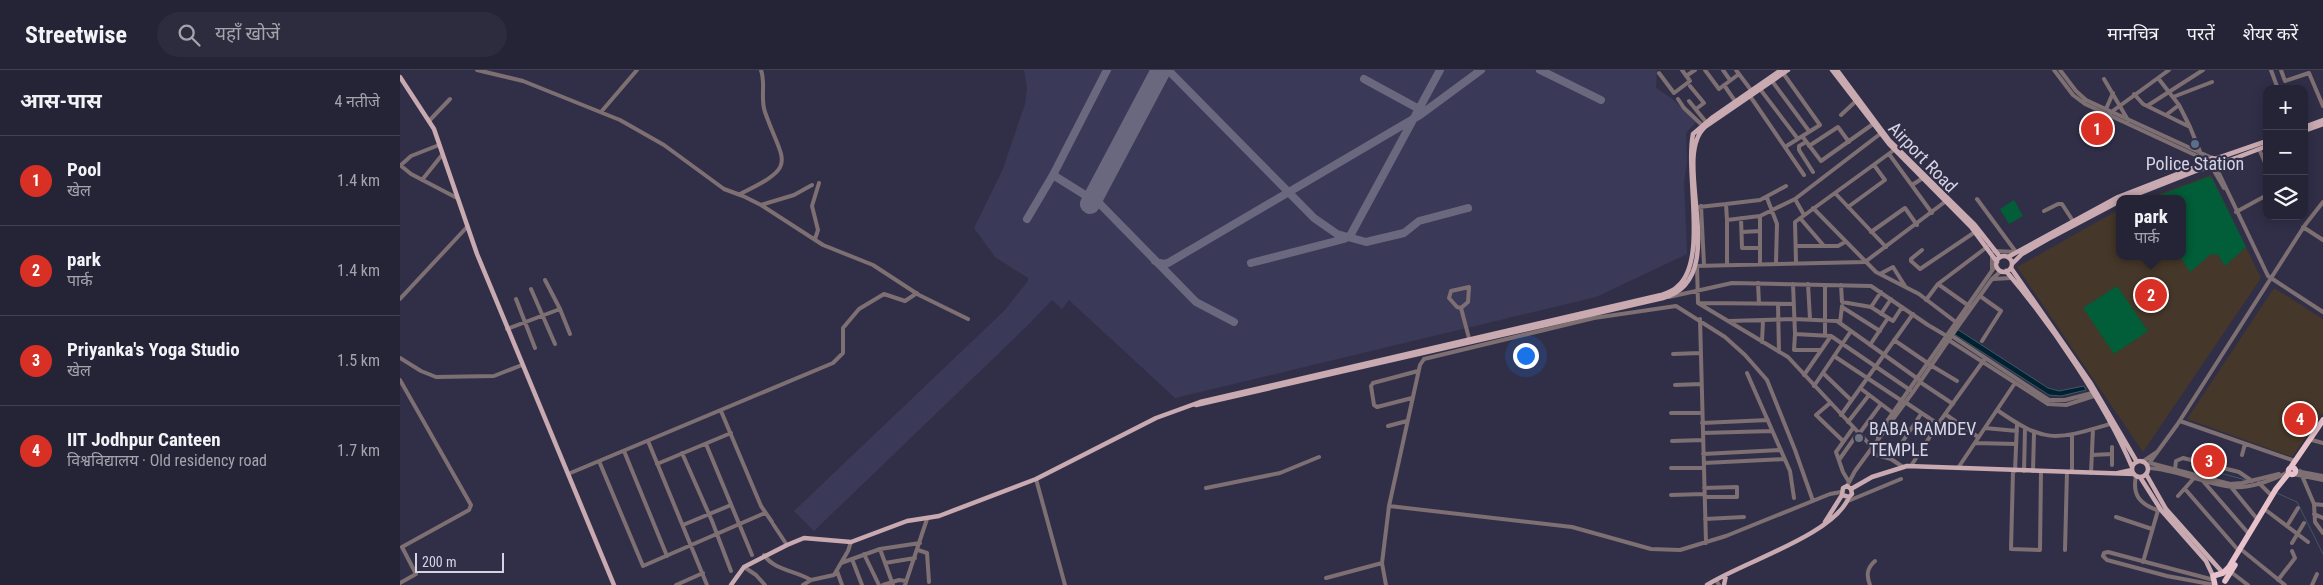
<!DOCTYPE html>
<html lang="hi">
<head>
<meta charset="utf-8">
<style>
  :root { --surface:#252336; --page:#2d2b3e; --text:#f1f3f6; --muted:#a3a4ad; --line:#424051; --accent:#d93025 }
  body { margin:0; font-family:"Roboto Condensed","Noto Sans Devanagari",sans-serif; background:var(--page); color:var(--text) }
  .controls { position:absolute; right:15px; top:15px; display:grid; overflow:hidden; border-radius:10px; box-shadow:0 2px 12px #0003 }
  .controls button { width:45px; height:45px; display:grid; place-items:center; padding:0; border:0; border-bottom:1px solid var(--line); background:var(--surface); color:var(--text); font:25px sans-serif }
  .scale { position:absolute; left:15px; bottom:12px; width:89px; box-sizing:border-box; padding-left:5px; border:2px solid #d5d4e4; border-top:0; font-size:14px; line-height:18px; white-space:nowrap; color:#d5d4e4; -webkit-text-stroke:4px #312f48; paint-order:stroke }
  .you { position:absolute; left:1125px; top:285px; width:18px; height:18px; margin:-12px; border:4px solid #fff; border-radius:50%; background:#1a73e8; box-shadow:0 0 0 8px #1a73e833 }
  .badge { display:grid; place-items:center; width:32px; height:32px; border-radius:50%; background:var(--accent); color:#fff; font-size:16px; font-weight:700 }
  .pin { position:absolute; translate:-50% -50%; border:2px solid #fff; box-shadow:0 1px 5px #0006 }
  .popup { position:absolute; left:1716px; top:125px; width:70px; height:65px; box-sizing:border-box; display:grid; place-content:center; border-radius:10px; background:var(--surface); filter:drop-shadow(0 1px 4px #0005); font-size:16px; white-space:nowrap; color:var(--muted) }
  .popup b { font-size:19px; color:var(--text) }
  .popup::after { content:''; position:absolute; left:50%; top:100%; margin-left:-10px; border:10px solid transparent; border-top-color:var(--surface) }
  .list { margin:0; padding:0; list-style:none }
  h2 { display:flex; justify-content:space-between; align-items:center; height:65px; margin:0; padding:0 20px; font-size:21px }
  h2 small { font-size:16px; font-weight:400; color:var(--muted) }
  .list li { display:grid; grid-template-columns:32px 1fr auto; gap:15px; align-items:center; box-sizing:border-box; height:90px; padding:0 20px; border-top:1px solid var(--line) }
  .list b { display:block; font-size:19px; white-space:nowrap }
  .list p { margin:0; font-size:16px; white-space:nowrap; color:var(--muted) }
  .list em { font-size:16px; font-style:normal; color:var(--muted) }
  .icon { flex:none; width:28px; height:28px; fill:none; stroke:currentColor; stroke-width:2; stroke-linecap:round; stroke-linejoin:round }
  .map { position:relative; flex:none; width:1923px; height:515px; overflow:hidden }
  header { display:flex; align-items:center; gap:30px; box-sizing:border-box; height:70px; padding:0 25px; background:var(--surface); border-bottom:1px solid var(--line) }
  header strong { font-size:24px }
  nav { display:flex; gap:28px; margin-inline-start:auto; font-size:18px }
  .search { width:350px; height:45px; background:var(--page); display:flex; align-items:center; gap:12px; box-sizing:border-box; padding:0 18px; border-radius:28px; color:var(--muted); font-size:19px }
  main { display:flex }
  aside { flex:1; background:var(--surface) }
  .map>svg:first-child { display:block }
  .built { fill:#3b3958 }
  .education { fill:#453729 }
  .green { fill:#015e38 }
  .water { fill:#002130; stroke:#405766 }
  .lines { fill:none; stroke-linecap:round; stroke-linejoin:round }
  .stream { stroke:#405766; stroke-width:1 }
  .taxiway { stroke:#6a687e; stroke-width:8 }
  .runway { stroke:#6a687e; stroke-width:20 }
  .minor { stroke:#7e6f72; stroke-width:4 }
  .major { stroke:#c9aab1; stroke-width:4.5 }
  .highway { stroke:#e7c2ca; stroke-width:5.5 }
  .service-dot { fill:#5c6f8a; stroke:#312f48; stroke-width:2 }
  .worship-dot { fill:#6b7280; stroke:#312f48; stroke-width:2 }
  .labels { text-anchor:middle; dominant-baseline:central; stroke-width:4.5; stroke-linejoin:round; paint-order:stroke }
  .street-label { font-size:18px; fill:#d5d4e4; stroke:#312f48 }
  .poi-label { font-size:18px; fill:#d5d4e4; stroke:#312f48 }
</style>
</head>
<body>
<header>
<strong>Streetwise</strong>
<div class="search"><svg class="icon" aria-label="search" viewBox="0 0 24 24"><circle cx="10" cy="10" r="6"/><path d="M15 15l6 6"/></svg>यहाँ खोजें</div>
<nav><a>मानचित्र</a><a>परतें</a><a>शेयर करें</a></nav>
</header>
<main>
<aside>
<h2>आस-पास<small>4 नतीजे</small></h2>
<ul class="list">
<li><span class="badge">1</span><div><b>Pool</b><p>खेल</p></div><em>1.4 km</em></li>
<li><span class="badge">2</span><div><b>park</b><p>पार्क</p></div><em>1.4 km</em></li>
<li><span class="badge">3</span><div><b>Priyanka's Yoga Studio</b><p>खेल</p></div><em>1.5 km</em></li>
<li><span class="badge">4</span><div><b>IIT Jodhpur Canteen</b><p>विश्वविद्यालय · Old residency road</p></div><em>1.7 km</em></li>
</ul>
</aside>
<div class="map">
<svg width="1923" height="515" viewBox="0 0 1923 515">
  <rect width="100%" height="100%" fill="#312f48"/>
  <!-- built -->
  <path class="built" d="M624 0H1257L1256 18 1271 28 1297 51 1286 63 1287 92 1284 112 1287 184 1196 227 775 328 669 230 662 239 652 230 628 255 414 461 394 441 604 241 628 211V208L595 187 574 158 603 99 625 34 627 18Z"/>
  <!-- education -->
  <path class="education" d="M1811 105 1861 208 1743 382 1617 197 1720 139V186H1782V129H1746Z
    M1874 218 1923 249V343L1892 387 1787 349Z"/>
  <!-- green -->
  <path class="green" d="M1808 107 1812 108 1846 177 1825 196 1818 185 1811 184 1790 202 1780 186H1782V129H1749Z
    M1614 130 1623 146 1609 154 1600 139Z
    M1761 213 1766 221 1742 236 1737 228Z
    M1717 216 1748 261 1714 284 1683 238Z"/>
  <!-- water -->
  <path class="water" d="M1557 259 1648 318 1659 321 1684 316 1686 320 1661 326 1649 325 1554 264Z"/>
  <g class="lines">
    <!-- stream -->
    <path class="stream" d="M1801 398 1846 410
      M1877 423 1897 432 1923 484"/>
    <!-- taxiway -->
    <path class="taxiway" d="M768 0 914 148 937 164 966 172 1004 163 1019 151 1068 138
      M1140 0 1201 30
      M964 9 1019 39
      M653 105 701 135 796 232 834 252
      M627 149 653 105 707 0
      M755 191 763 194 768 193 1020 45 1081 0
      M851 193 944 169 950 166 1040 0"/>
    <!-- runway -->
    <path class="runway" d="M690 134 761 0"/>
    <!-- minor -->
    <path class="minor" d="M77 0 123 11 220 50 264 75 324 119 343 126 361 135 423 175 473 195 519 225 568 249
      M1305 0 1319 19 1339 4
      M1323 0 1330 10
      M1336 0 1351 20
      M1654 0 1673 25 1685 34 1808 91
      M1660 0 1676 21 1686 30 1812 88
      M1871 0 1878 19
      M1881 0 1885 11 1909 3 1923 36
      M1259 3 1274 23 1290 11 1282 0
      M1383 3 1420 55 1385 77
      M1286 6 1295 0
      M1758 8 1779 35 1790 57
      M1704 9 1728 50
      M1372 11 1409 61
      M1324 15 1335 31
      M1290 16 1304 33 1296 39
      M1360 19 1398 69
      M1734 24 1743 34 1790 57 1801 84
      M1350 26 1404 105
      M1773 27 1812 12
      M1278 29 1284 38 1302 55
      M1289 31 1306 52
      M1747 36 1803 0
      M1706 39 1713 23
      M201 42 237 0
      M1710 43 1769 0
      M1441 45 1456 31
      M1766 45 1779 35
      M29 51 50 29
      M1402 66 1421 91 1473 54
      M1406 72 1399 76V80L1413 102
      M1409 76 1438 57 1449 72
      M1859 79 1867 97
      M1489 84 1532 143
      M0 95 11 104 57 128
      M1 95 11 86 39 75
      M1816 97 1868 206 1923 242
      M1813 99 1824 118
      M22 110 42 85
      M1512 115 1523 108
      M1435 123 1486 177
      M340 124C400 95 383 94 365 42 360 28 366 14 361 0
      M1367 128 1377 154 1376 193
      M1395 129 1404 145
      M1577 129 1616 182
      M1326 134 1360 130 1386 116
      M361 135 394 125 412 115
      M1301 136 1304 195
      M1299 137 1326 134 1327 150
      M1448 137 1485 110 1474 95
      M1413 138 1476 202 1519 224 1557 253
      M1644 141 1658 134H1662L1673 151
      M1836 142 1867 125
      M1360 146 1395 129 1480 64
      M1341 148 1342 178H1360
      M1400 148 1424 176
      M1903 157 1923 170
      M1342 162 1360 161
      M1471 162 1505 138 1517 155
      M415 169 418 160 412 136 419 113
      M1396 176H1438L1445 172
      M1522 180 1511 189V191L1520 199 1575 162
      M1594 181 1616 182
      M1592 186V201
      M1396 192 1395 152 1494 80
      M1327 195V150L1360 146V193
      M1295 196 1465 192 1546 131
      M1297 196 1298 233 1388 287 1472 377
      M1480 204 1493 197 1505 216
      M1593 209 1611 208
      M145 210 160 239
      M1358 213 1359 234
      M1393 214 1395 264 1431 266 1510 320
      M1408 214 1410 249
      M1538 214 1569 236
      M1425 215V265
      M1441 215 1442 232 1471 237 1493 251 1502 237
      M1069 217 1068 232 1061 238 1057 237 1049 228 1051 221Z
      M131 219 155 274
      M1580 226 1601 241 1582 271
      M1269 227 1332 213 1471 216 1528 255 1545 265 1552 266 1649 330H1665L1692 323
      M0 229 67 157
      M116 229 135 278
      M1526 230 1538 214 1587 177
      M1299 233 1394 234
      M1378 234 1379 282
      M1442 237 1480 261
      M1471 237 1481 222
      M1061 238 1070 272
      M1481 244 1491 229
      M1300 249 1306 473
      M1329 251 1394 249 1437 251 1518 309
      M1440 253 1442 236
      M107 259 160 239 170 264
      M1395 264 1394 280H1421
      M1547 269 1648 334 1666 335 1694 326
      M1494 270 1529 294
      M1362 272 1363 251
      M1470 275 1488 248
      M1273 284 1300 283
      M1434 286 1502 331
      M0 288 21 301 36 307 94 306 122 295
      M1532 296 1557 311
      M1347 303 1390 401 1394 428
      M1423 303 1451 330
      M1404 305 1431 266
      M0 310 71 435 69 440 2 477 16 504 0 513
      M1520 312 1553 334
      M1275 315 1301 314
      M1414 316 1451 261
      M1460 318 1493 343
      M1012 328 977 337 974 335 971 316 973 313 1018 301
      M1505 332 1538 354
      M1430 333 1416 345 1442 370
      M1597 340C1646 374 1655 370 1710 354
      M321 341 361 436 372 452
      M1271 343H1302
      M1545 344 1578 367
      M1441 345 1513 244
      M1780 351 1895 391
      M1448 352 1469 325
      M1302 353 1368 350
      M988 356 1007 351
      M1585 358 1617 361
      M1303 363 1372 361
      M1459 364 1481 334
      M1672 365V402
      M1478 368 1483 357 1596 195
      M1912 370 1923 373
      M248 371 307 515
      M1272 371 1303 370
      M1575 373 1616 374
      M306 374 352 485
      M224 381 267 486
      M282 383 312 451 331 501
      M1303 384 1381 380
      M1477 385 1491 389 1503 397
      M1692 385 1712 384
      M1842 385 1845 374
      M1491 389 1521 344
      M1439 390 1458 363
      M199 391 243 496 365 443
      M1742 392 1757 382
      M1304 393 1384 389
      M1750 393 1830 414 1842 413 1879 404
      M257 394 331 363
      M1712 395V377
      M1511 396 1538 354 1584 290
      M1747 396 1777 355 1905 155 1923 132
      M1271 398H1304
      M1558 398 1615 313
      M1748 398C1777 399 1803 414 1832 417 1848 419 1874 410 1888 402
      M1775 399 1776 391 1783 388 1839 402 1852 411
      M1613 401 1611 479 1640 480 1641 401
      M1615 401 1617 354
      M1624 401 1625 359
      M1633 401 1634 363
      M1896 401 1923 406
      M1900 401 1914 434 1915 452 1923 463
      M1691 403 1693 359
      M168 404 433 293 443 283V258L459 239 484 224 505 231 517 223
      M1893 404 1923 410
      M1736 406C1732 425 1740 434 1757 440
      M636 409 665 515
      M1803 411 1849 464
      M1449 412 1443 402 1436 382 1453 358
      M1859 413 1872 426
      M1447 416 1455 401 1513 322 1559 255 1592 209 1601 201
      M1831 417 1858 450
      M806 418 880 403 919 387
      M1304 418 1337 417V427H1305
      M1785 419 1839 481
      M1271 425 1304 424
      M1778 426 1795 407
      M1448 431 1501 409
      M1914 434 1923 435
      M989 436 1020 295 1024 289 1194 248 1276 236 1325 267 1345 285 1367 310 1395 380 1413 431
      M1867 441 1908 472
      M1914 444 1923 448
      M1716 447 1752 459
      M1305 449 1344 447
      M373 454 387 475
      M283 455 331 435
      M1887 456 1898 438
      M1892 473 1904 453
      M480 479 493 515
      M518 480 527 483 529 512
      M1665 480 1667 402
      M1843 481 1885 515
      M464 484 479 515
      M364 485C375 501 395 500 411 510L434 505 448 481 451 472
      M452 489 462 515
      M1743 492 1759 437
      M441 493 480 479 520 473
      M485 493 515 488
      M344 497 356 505 365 515
      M437 501 442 515
      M1831 502 1848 515
      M926 508 982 493
      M1316 510 1319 515
      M1814 510 1708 482 1704 483 1703 486 1707 490 1767 506 1815 515
      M1878 510 1895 488 1892 481
      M276 515 303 503
      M403 515 411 510
      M483 515 499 510 506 511
      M505 515 527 449
      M986 515 982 493 989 436 1172 457 1251 479 1280 480 1326 466 1430 424 1441 422
      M1470 515C1466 505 1467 498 1475 491
      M1912 515 1917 504"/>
    <!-- major -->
    <path class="major" d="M1432 0 1489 74 1571 157 1597 192
      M1437 0 1489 70 1574 154 1600 187
      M0 7 34 59 77 184 214 515
      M1904 57 1923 50
      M1904 61 1923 54
      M1815 89 1867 71
      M1817 95 1867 76
      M1725 129 1801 99 1815 98 1817 93 1815 89 1812 88 1808 91 1809 97
      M1596 194a8 8 0 1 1 16 0a8 8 0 1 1-16 0Z
      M1608 187 1718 127 1808 92
      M1612 194 1622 184 1648 169 1720 131
      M1611 198 1690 312 1737 392
      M1606 201C1651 254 1705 333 1732 397
      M796 335 1263 228C1334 209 1269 89 1305 57L1388 0
      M1732 399a8 8 0 1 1 16 0a8 8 0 1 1-16 0Z
      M1718 403 1732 400
      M1746 404 1766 439 1823 503
      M1740 407 1761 440 1806 491 1813 506
      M1451 419 1447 416 1443 418 1442 425 1449 427 1452 424 1451 419 1472 407 1507 396 1734 404
      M1425 452 1442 425
      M331 515 344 497 387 475 404 468 451 472 507 451 539 446 636 409 756 348 800 332 1261 225C1267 223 1274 221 1278 216 1308 190 1285 103 1293 64L1313 47 1381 0
      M1307 515C1343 492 1434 465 1449 427
      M1324 515 1326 505"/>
    <!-- highway -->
    <path class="highway" d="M1891 397 1923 350
      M1888.5 401a3.5 3.5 0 1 1 7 0a3.5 3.5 0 1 1-7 0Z
      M1825 511 1835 495
      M1815 515 1813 506 1823 503 1829 497 1876 419 1889 403"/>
  </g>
  <!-- markers -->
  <circle class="service-dot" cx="1795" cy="74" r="5"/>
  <circle class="worship-dot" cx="1459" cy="368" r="5"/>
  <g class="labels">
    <!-- street labels -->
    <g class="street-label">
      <text transform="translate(1523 87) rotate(46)">Airport Road</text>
    </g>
    <!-- poi labels -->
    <g class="poi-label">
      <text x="1795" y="93">Police Station</text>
      <text x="1469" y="358" text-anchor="start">BABA RAMDEV<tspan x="1469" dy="21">TEMPLE</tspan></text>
    </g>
  </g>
</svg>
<div class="controls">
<button>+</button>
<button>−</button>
<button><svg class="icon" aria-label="layers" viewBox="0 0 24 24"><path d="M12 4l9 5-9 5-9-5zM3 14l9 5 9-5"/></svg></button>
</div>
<div class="scale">200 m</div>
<div class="you"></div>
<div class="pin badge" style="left:1697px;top:59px">1</div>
<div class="pin badge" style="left:1751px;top:225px">2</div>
<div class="popup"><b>park</b>पार्क</div>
<div class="pin badge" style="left:1809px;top:391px">3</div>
<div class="pin badge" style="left:1900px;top:349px">4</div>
</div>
</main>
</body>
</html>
